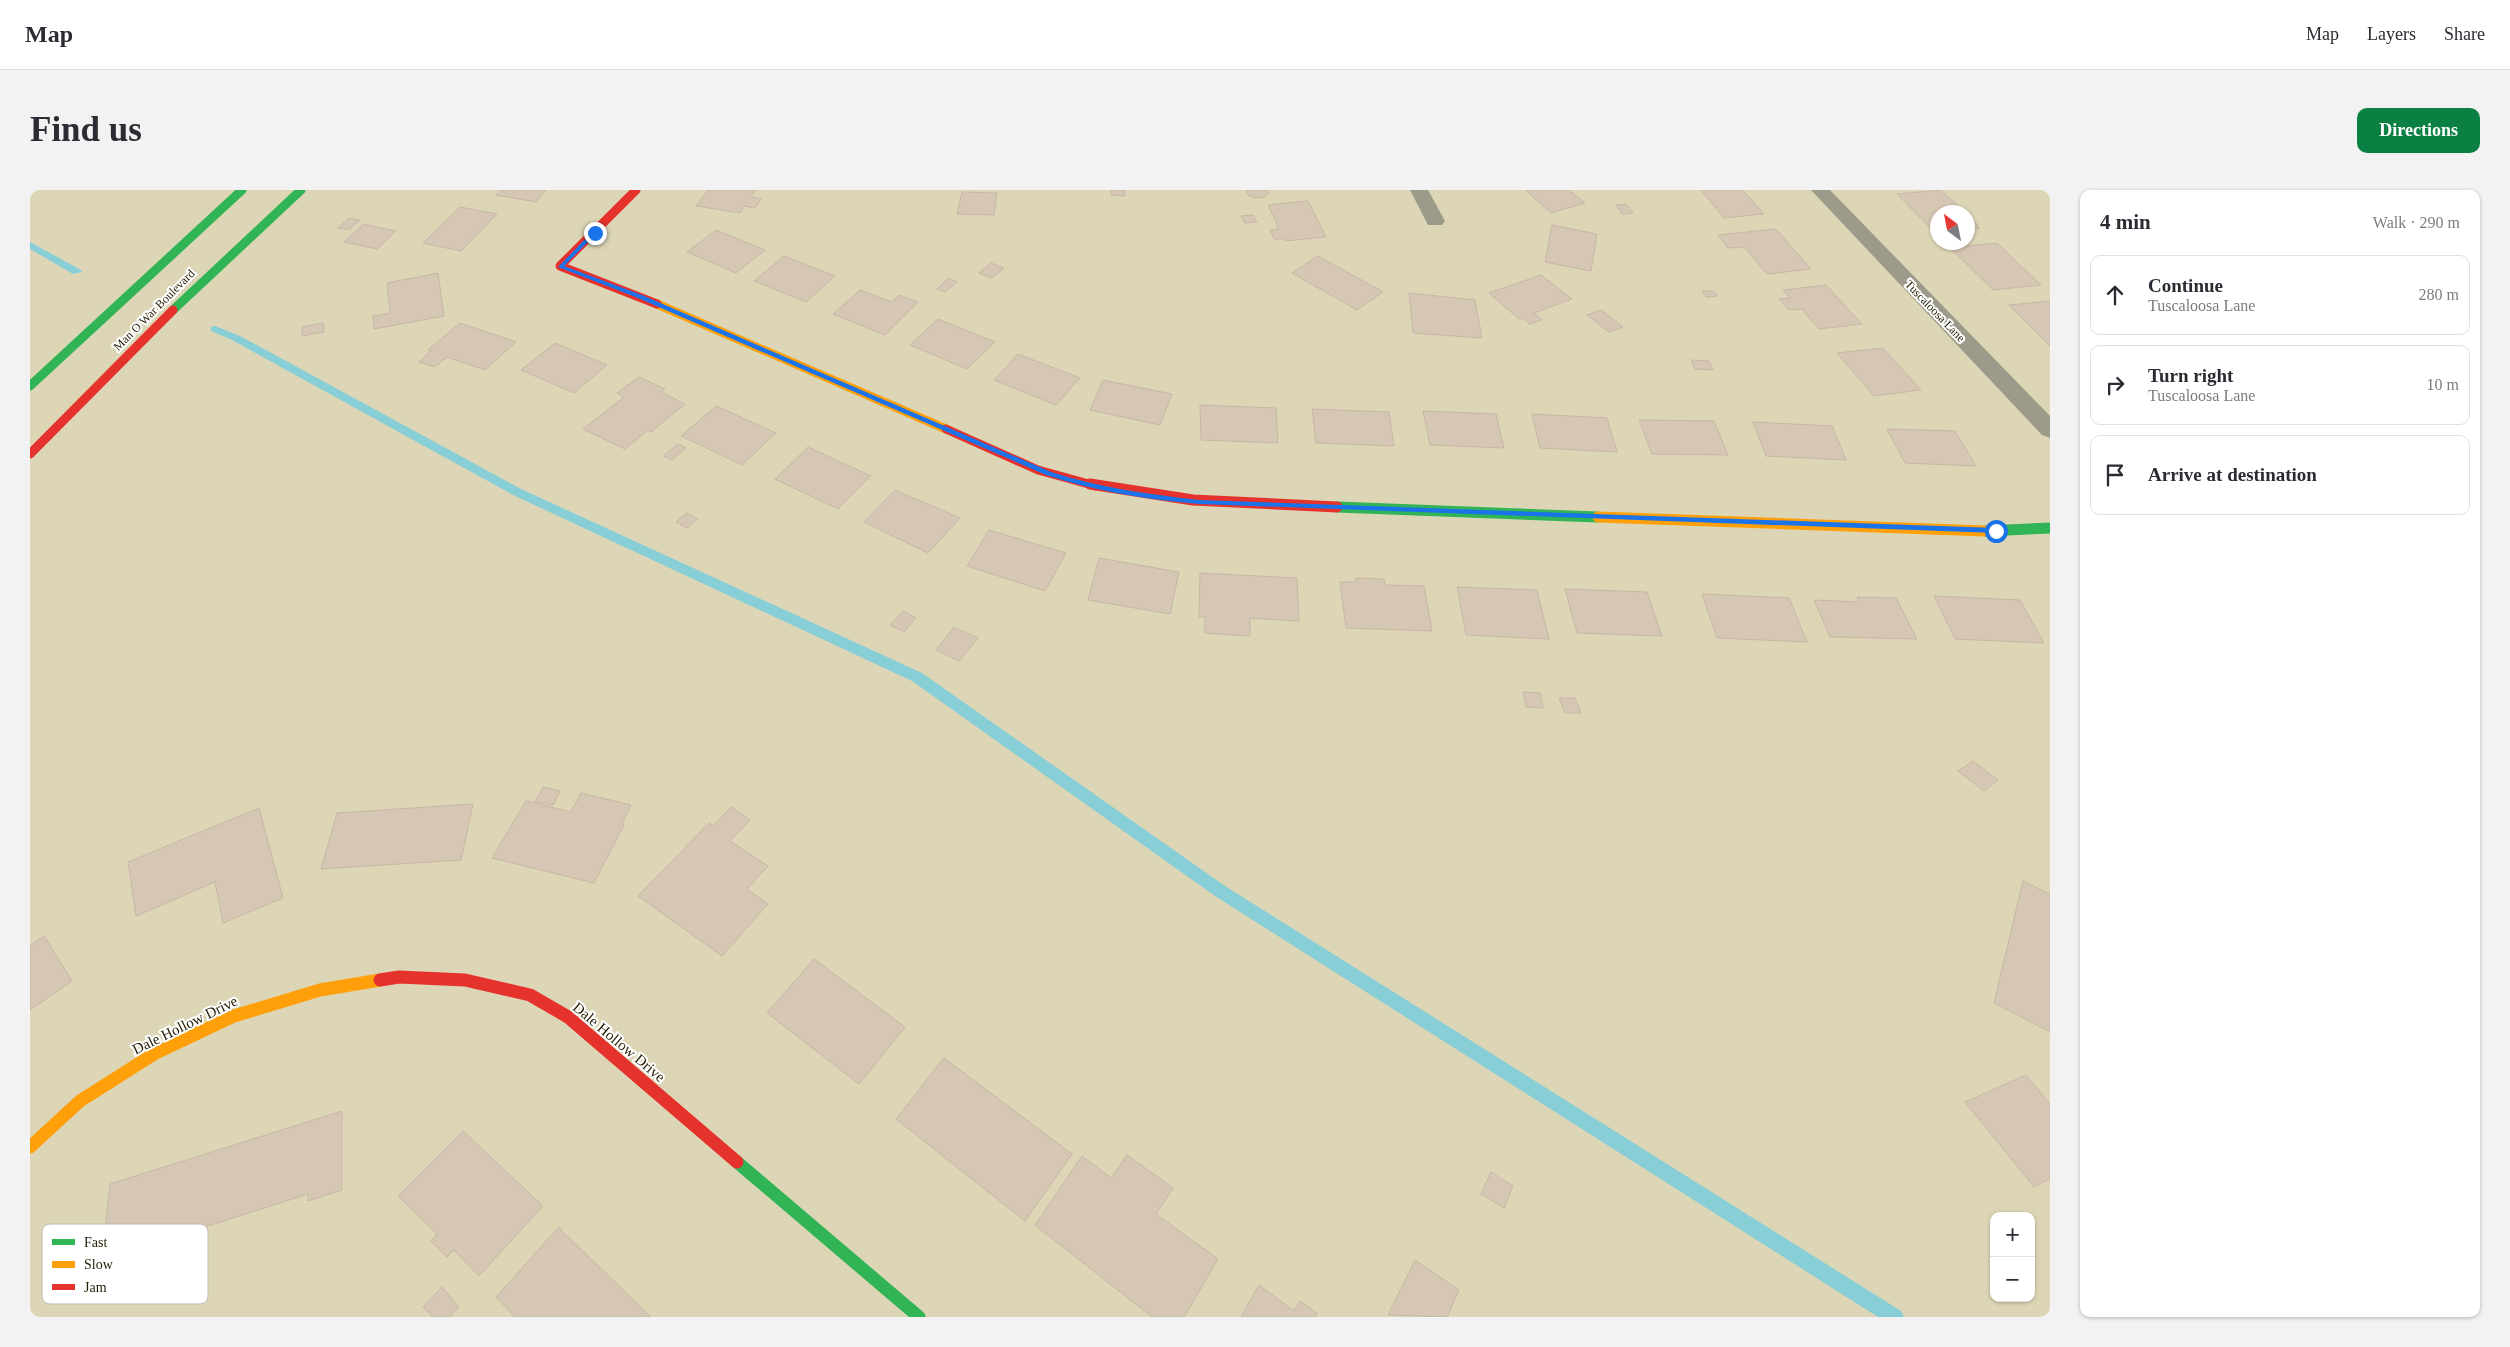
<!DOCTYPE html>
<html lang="en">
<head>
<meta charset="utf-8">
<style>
  :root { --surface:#fff; --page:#f2f2f3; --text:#2b2b33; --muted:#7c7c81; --line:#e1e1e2; --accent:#0b8043 }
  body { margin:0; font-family:Georgia,serif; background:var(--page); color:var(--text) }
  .controls { position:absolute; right:15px; bottom:15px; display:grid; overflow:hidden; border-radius:10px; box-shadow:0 1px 4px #0004 }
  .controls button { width:45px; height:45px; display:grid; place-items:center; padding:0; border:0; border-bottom:1px solid var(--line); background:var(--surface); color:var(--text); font:25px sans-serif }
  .compass { position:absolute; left:1900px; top:15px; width:45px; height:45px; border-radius:50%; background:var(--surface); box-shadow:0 1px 4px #0004; rotate:328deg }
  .stop { position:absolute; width:15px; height:15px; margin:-11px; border:4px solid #1a73e8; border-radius:50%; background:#fff }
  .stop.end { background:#1a73e8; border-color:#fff; box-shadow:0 1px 5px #0008 }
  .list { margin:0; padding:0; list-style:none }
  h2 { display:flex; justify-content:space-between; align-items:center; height:65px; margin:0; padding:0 20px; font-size:21px }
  h2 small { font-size:16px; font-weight:400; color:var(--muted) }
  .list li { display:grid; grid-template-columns:32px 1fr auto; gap:15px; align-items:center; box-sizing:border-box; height:80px; margin:0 10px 10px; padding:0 10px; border:1px solid var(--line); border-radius:10px }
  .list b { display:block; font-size:19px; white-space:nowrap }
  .list p { margin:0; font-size:16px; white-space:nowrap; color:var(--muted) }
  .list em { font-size:16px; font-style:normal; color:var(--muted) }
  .icon { flex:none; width:28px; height:28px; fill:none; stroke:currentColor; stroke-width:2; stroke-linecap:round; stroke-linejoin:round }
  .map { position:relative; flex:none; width:2020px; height:1127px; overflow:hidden; border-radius:10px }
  header { display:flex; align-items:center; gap:30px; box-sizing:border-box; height:70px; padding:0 25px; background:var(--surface); border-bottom:1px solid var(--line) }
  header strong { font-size:24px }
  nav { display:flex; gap:28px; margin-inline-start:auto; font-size:18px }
  .intro { display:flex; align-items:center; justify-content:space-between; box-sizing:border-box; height:120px; padding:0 30px }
  h1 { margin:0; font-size:35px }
  .button { padding:12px 22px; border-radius:10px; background:var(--accent); color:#fff; font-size:18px; font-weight:700 }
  main { display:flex; gap:30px; padding:0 30px }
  aside { flex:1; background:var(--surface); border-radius:10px; box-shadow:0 1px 4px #0004 }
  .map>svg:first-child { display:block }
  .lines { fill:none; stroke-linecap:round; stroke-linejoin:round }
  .stream { fill:#88ced6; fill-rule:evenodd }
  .building { fill:#d6c7b5; stroke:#c6b7a6 }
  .street { fill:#9c9a88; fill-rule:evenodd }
  .fast-far2 { stroke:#30b455; stroke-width:9 }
  .fast-far1 { stroke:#30b455; stroke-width:11 }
  .fast { stroke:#30b455; stroke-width:13 }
  .slow-far2 { stroke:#ff9f0a; stroke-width:9 }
  .slow-far1 { stroke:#ff9f0a; stroke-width:11 }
  .slow { stroke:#ff9f0a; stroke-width:13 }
  .jam-far2 { stroke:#e5322d; stroke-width:9 }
  .jam-far1 { stroke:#e5322d; stroke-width:11 }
  .jam { stroke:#e5322d; stroke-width:13 }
  .route { fill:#1a73e8 }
  .labels { text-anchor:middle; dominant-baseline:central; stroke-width:4; stroke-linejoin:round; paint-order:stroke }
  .far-street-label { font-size:12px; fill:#221d05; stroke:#fff }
  .street-label { font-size:15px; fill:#221d05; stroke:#fff }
  .key { fill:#fff; stroke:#bdbbb4; stroke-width:1 }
  .key-label { font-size:14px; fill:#221d05 }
</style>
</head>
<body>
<header>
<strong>Map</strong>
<nav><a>Map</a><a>Layers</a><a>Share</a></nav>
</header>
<div class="intro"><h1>Find us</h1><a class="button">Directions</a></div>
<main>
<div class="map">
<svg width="2020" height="1127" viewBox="0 0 2020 1127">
  <rect width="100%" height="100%" fill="#ddd6b6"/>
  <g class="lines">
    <!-- stream -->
    <path class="stream" d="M0 52 51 80 52 82 43 84 0 59Z
      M185 136 210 146 491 299 892 483 1195 696 1871 1121 1874 1127H1848L1185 706 882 491 483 305 202 150 181 141V137Z"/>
  </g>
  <!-- building -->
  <path class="building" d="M471 0H516L506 12 466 5Z
    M678 0H726L721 7 731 9 725 18 714 16 710 23 666 16Z
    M1081 0H1095V6L1081 5Z
    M1216 0H1237L1239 3 1234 7 1225 8 1218 5Z
    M1495 0H1539L1555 13 1521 23Z
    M1671 0H1713L1734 24 1694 28Z
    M1911 0 1934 22H1908V42H1904L1867 4Z
    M932 2 967 3 964 25 927 24Z
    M1278 11 1296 47 1255 51 1254 49H1244L1240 40 1249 39 1238 15Z
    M1596 14 1603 23 1592 24 1586 15Z
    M430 17 467 24 431 61 393 53Z
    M1223 25 1227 32 1215 33 1211 26Z
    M1938 26 1950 38 1938 39Z
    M319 28 330 30 319 40 308 38Z
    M333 34 366 41 347 59 314 52Z
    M1522 35 1567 44 1561 81 1515 72Z
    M1746 39 1781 79 1737 84 1714 57 1698 58 1688 45Z
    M686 40 735 60 706 83 657 62Z
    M1967 53 2011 95 1963 100 1920 58Z
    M754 66 805 86 776 112 724 91Z
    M1288 66 1353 102 1327 120 1262 83Z
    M961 73 974 78 962 88 949 83Z
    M408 83 414 126 344 139 343 126 360 123 357 93Z
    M1511 85 1542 109 1504 123 1512 130 1500 134 1492 128 1489 129 1459 103Z
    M918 88 927 92 915 102 907 99Z
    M1796 95 1832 134 1789 139 1772 119 1759 120 1749 109 1760 108 1753 100Z
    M830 100 862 112 869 105 888 112 855 145 803 124Z
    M1672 101H1684L1688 106 1676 107Z
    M1379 103 1445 110 1452 148 1383 143Z
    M2020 111V156L1979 115Z
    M1571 120 1593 137 1579 142 1557 125Z
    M908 129 965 152 937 179 880 155Z
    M293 133 294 142 272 146V137Z
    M430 133 486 152 455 180 417 167 405 177 389 172 401 161 398 160Z
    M525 153 577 175 544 203 491 180Z
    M1853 158 1891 200 1844 206 1807 163Z
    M988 164 1050 188 1026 215 964 190Z
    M1661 170 1679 171 1683 180 1665 179Z
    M609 187 635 199 631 202 655 214 621 242 618 240 595 259 553 239 594 207 587 203Z
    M1073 190 1142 204 1130 235 1060 220Z
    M1170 215 1246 218 1248 253 1171 250Z
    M686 216 746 243 712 275 651 246Z
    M1282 219 1359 222 1364 256 1286 253Z
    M1393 221 1466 224 1474 258 1400 255Z
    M1502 224 1577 228 1587 262 1510 258Z
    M1609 230 1684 231 1698 265 1622 264Z
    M1723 232 1802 236 1816 270 1736 266Z
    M1857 239 1925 241 1946 276 1875 273Z
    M648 254 656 258 642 270 633 266Z
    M778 257 841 286 808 319 745 289Z
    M865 300 930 328 898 363 834 332Z
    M657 323 668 329 657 338 646 332Z
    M959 340 1036 363 1015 401 937 376Z
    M1069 368 1149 382 1140 424 1058 410Z
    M1170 383 1267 388 1269 431 1220 428V446L1175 443V427H1169Z
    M1326 388 1354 389 1355 395 1394 396 1402 441 1316 438 1310 392H1326Z
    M1427 397 1507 400 1519 449 1436 445Z
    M1535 399 1617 402 1632 446 1547 443Z
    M1672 404 1759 408 1777 452 1687 448Z
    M1904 406 1990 410 2014 453 1925 449Z
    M1827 407 1866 408 1887 449 1800 447 1784 410 1829 412Z
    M873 421 886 428 874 442 860 435Z
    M924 437 948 448 929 471 906 460Z
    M1493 502 1510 503 1513 518 1496 517Z
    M1529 508H1545L1551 523H1535Z
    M1943 571 1968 590 1954 601 1928 581Z
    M513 597 530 601 523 615 505 612Z
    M551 603 601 615 592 634 594 635 564 693 462 668 496 611 541 622Z
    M443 614 431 670 291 679 307 623Z
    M701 617 720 630 700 651 738 676 717 699 738 714 692 766 608 706 679 633 683 636Z
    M229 618 253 708 193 733 185 692 106 726 98 672Z
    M1993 691 2020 704V842L1964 813Z
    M14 746 42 791 0 820V756Z
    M784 769 875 837 829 894 737 823Z
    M914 868 1042 964 995 1031 866 929Z
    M1996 885 2020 914V989L2004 997 1935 912Z
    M312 921V1000L278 1011V1004L150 1045 147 1084 68 1110 80 994Z
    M433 941 513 1016 449 1086 424 1060 417 1067 401 1051 407 1044 368 1006Z
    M1097 965 1143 998 1126 1024 1188 1069 1154 1127H1122L1005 1035 1052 966 1081 988Z
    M1461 982 1483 996 1474 1018 1451 1004Z
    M529 1037 531 1040 621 1127H485L466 1107Z
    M1385 1070 1429 1100 1417 1127 1358 1125Z
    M1229 1095 1264 1121 1270 1111 1288 1124 1286 1127H1211Z
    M412 1097 429 1117 420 1127H403L393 1117Z"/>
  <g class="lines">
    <!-- street -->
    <path class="street" d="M1380 0H1398L1415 31 1412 35H1398Z
      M1781 0H1800L2020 226V248L2012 245Z"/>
    <!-- fast-far2 -->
    <path class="fast-far2" d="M143 120 271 0
      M0 196 212 0"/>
    <!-- fast-far1 -->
    <path class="fast-far1" d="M1307 317 1568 327
      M1955 341 2020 338"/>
    <!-- fast -->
    <path class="fast" d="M707 972 889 1127"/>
    <!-- slow-far2 -->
    <path class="slow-far2" d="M627 114 916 239"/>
    <!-- slow-far1 -->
    <path class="slow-far1" d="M1568 327 1955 341"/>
    <!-- slow -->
    <path class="slow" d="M0 957 50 911 124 864 204 826 290 800 350 790"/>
    <!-- jam-far2 -->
    <path class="jam-far2" d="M606 0 530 76 627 114
      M916 239 1008 280 1066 296
      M0 264 143 120"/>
    <!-- jam-far1 -->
    <path class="jam-far1" d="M1060 294 1163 310 1307 317"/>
    <!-- jam -->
    <path class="jam" d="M350 790 369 787 435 790 500 805 538 827 707 972"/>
  </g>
  <!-- route -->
  <path class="route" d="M563 41 567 43 534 76 612 105 1021 282C1071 298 1117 304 1169 310L1966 338 1969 341 1966 343 1169 314C1114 309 1069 302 1016 285L608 108 528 77Z"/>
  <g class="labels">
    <!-- far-street labels -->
    <g class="far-street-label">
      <text transform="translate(124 120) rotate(-45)">Man O War Boulevard</text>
      <text transform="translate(1905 121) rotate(46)">Tuscaloosa Lane</text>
    </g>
    <!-- street labels -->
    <g class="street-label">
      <text transform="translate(155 835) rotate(-26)">Dale Hollow Drive</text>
      <text transform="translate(589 852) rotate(40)">Dale Hollow Drive</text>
    </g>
  </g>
  <!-- legend -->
  <rect x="12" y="1034" width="166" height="80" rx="8" class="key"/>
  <rect x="22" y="1049" width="23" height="6" fill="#30b455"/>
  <rect x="22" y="1071" width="23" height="7" fill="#ff9f0a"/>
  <rect x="22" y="1094" width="23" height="6" fill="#e5322d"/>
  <g class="key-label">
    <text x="54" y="1057">Fast</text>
    <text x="54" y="1079">Slow</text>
    <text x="54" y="1102">Jam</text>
  </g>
</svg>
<div class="controls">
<button>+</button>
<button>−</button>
</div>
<svg class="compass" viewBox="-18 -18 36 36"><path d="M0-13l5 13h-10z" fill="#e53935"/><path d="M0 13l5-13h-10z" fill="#7c7c81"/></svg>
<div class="stop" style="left:1966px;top:341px"></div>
<div class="stop end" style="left:565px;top:43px"></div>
</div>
<aside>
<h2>4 min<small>Walk · 290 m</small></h2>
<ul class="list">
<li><svg class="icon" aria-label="ahead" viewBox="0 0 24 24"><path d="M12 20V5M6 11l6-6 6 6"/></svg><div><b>Continue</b><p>Tuscaloosa Lane</p></div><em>280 m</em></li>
<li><svg class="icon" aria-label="right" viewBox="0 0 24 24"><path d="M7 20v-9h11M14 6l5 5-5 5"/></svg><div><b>Turn right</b><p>Tuscaloosa Lane</p></div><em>10 m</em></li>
<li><svg class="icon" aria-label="arrive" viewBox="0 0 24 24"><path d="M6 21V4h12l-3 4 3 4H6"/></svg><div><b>Arrive at destination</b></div></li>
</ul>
</aside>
</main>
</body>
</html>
